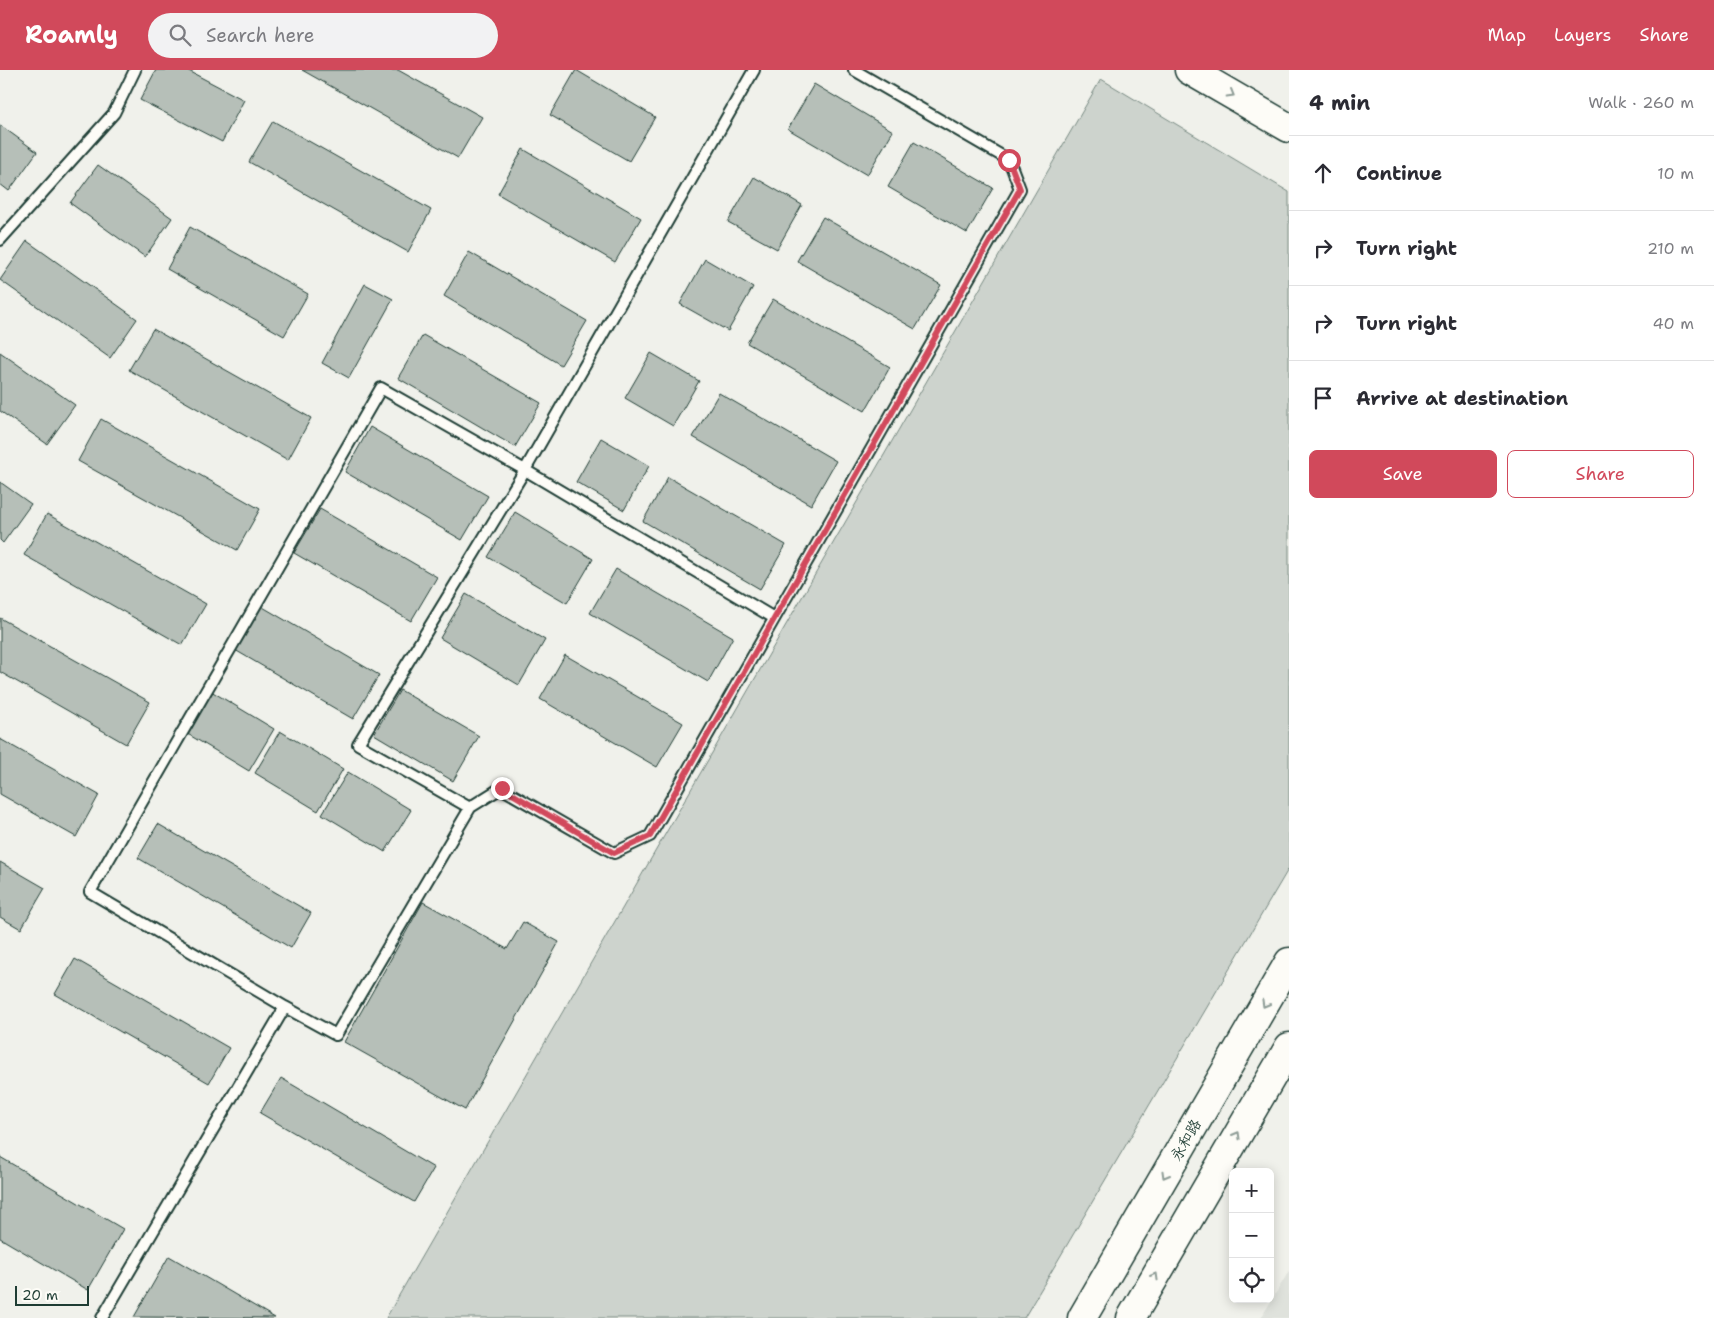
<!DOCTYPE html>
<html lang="en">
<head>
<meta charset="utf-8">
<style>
  :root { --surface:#fff; --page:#f2f2f3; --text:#2b2b33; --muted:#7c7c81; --line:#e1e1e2; --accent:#d1495b }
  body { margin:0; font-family:"Shantell Sans","LXGW WenKai TC",sans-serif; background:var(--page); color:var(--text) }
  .controls { position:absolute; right:15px; bottom:15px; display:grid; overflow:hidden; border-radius:8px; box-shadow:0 2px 12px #0003 }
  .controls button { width:45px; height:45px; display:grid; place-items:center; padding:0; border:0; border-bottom:1px solid var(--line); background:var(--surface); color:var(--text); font:25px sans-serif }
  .scale { position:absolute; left:15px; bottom:12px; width:74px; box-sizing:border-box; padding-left:5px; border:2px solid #1f3d34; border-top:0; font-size:14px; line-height:18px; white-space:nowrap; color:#1f3d34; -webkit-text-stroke:4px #fdfcf7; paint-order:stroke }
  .stop { position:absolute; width:15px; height:15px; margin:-11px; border:4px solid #d1495b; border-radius:50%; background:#fff }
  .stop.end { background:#d1495b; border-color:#fff; box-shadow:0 1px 5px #0008 }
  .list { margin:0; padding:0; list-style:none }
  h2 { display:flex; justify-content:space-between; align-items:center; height:65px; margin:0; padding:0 20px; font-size:21px }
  h2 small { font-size:16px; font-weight:400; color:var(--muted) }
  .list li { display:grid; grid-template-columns:32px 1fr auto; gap:15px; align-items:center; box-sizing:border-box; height:75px; padding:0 20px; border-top:1px solid var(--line) }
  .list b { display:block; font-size:19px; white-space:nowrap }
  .list em { font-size:16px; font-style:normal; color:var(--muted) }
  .actions { display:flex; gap:10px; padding:15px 20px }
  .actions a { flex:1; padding:11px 0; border:1px solid var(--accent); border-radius:8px; text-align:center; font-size:18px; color:var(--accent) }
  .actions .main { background:var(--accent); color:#fff }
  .icon { flex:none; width:28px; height:28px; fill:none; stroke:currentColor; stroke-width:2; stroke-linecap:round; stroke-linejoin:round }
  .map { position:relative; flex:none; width:1289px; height:1248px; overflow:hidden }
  header { display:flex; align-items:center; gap:30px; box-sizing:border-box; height:70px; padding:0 25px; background:var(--accent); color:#fff }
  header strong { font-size:24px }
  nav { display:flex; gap:28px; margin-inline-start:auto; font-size:18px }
  .search { width:350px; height:45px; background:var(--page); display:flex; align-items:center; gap:12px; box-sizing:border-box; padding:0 18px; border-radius:28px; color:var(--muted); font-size:19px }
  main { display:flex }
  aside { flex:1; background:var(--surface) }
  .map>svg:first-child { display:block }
  .built { fill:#dfe2dc }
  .green { fill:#cdd3cd; stroke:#768880 }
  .building { fill:#b6bfb8; stroke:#1f3d34 }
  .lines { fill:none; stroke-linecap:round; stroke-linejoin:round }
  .lane-casing { stroke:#1f3d34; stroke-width:14 }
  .secondary-casing { stroke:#1f3d34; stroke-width:31 }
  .primary-casing { stroke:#1f3d34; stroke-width:31 }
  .lane { stroke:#fdfcf7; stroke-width:10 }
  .secondary { stroke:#fdfcf7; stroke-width:28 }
  .primary { stroke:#fdfcf7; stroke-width:28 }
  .oneway { stroke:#8e9c96 }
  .route { stroke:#d1495b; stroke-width:6 }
  .labels { text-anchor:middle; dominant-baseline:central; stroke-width:4; stroke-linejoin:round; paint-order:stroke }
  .street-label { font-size:15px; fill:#1f3d34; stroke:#fdfcf7 }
</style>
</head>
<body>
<header>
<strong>Roamly</strong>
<div class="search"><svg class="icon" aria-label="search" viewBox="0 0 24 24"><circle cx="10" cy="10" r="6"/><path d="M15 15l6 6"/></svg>Search here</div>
<nav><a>Map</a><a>Layers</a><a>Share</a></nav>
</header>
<main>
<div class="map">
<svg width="1289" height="1248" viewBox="0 0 1289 1248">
  <rect width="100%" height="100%" fill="#f0f1eb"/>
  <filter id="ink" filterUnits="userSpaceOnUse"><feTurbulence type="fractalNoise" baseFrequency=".02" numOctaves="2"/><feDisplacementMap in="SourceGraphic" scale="10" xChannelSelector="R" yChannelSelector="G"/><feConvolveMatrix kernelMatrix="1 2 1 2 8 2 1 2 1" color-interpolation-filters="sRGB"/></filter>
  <g filter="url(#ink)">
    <!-- built -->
    <path class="built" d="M1289 1201V1248H1261Z"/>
    <!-- green -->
    <path class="green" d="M1101 9 1289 122V798L1024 1248H386Z"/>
    <!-- building -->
    <path class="building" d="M156 0H187L244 30 222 72 140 30Z
      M302 0H398L482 47 458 88Z
      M576 0 655 47 629 91 550 45Z
      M814 14 893 61 867 105 788 59Z
      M273 51 431 140 408 182 249 92Z
      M0 55 37 82 9 121 0 114Z
      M914 72 993 118 967 163 888 117Z
      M523 79 641 148 615 192 498 124Z
      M98 95 172 148 145 187 70 133Z
      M754 107 802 135 777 179 728 152Z
      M823 147 941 215 915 259 797 191Z
      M190 157 308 224 284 266 167 199Z
      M27 171 137 249 110 288 0 210Z
      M469 182 587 251 561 295 444 226Z
      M705 189 753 217 728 261 680 234Z
      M365 214 393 229 349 308 322 293Z
      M773 229 890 297 865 341 747 273Z
      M153 259 311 348 288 390 129 300Z
      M423 265 541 333 515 377 398 308Z
      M0 282 75 335 47 374 0 341Z
      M651 283 699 311 673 356 625 328Z
      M719 323 836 391 811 435 693 367Z
      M101 349 260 439 237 480 78 391Z
      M370 357 488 426 462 470 345 402Z
      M601 368 649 396 624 440 576 412Z
      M668 407 786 475 760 519 643 451Z
      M0 412 31 434 3 473 0 470Z
      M320 439 437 507 411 551 294 483Z
      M515 442 593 489 567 533 488 487Z
      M47 444 206 534 182 575 24 485Z
      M616 499 733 567 708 612 590 543Z
      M466 524 545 570 519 615 440 568Z
      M261 536 379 605 353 649 235 580Z
      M0 548 150 632 126 674 0 602Z
      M565 585 683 653 657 697 540 629Z
      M400 620 479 666 453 711 374 664Z
      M211 621 274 659 249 701 186 663Z
      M280 661 343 699 318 741 255 703Z
      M0 669 99 725 76 767 0 724Z
      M348 702 411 740 385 782 322 744Z
      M158 754 311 843 291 878 138 788Z
      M0 792 45 818 21 859 0 847Z
      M423 832 507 879 523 852 559 872 465 1040 344 972Z
      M75 889 229 978 209 1013 55 924Z
      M281 1008 434 1098 414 1132 260 1043Z
      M0 1087 123 1159 88 1220 0 1168Z
      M169 1186 275 1248 134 1247Z"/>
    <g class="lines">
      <!-- lane casing -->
      <g class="lane-casing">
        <path id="lane" d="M0 170 114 43 135 0
          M469 738 501 718 614 783 650 766 1020 119 1009 90 854 0
          M285 937 90 822 381 318 525 400 774 548
          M102 1248 285 937 336 965 470 738 358 674 525 400 754 0"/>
      </g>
      <!-- secondary casing -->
      <g class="secondary-casing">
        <path id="secondary" d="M1082 1248 1289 892
          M1131 1248 1289 977"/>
      </g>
      <!-- primary casing -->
      <g class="primary-casing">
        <path id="primary" d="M1189 0 1289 58"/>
      </g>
      <!-- lane -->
      <use href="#lane" class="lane"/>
      <!-- secondary -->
      <use href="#secondary" class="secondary"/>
      <!-- primary -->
      <use href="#primary" class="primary"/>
    </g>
    <!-- one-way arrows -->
    <defs><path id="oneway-chevron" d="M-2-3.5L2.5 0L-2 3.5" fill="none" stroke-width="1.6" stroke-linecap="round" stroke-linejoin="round" transform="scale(1.25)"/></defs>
    <g class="oneway">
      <use href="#oneway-chevron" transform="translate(1231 24) rotate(30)"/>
      <use href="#oneway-chevron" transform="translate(1265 934) rotate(120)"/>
      <use href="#oneway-chevron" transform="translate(1237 1065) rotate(-60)"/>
      <use href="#oneway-chevron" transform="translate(1165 1105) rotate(120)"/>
      <use href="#oneway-chevron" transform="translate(1155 1206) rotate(-60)"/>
    </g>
  </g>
  <g class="lines" filter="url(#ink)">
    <!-- route -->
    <path class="route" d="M502 718 614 783 650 766 1020 119 1009 90"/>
  </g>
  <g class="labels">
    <!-- street labels -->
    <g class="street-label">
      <text transform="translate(1186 1070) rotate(-60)">永和路</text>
    </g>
  </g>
</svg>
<div class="controls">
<button>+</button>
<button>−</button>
<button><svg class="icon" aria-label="locate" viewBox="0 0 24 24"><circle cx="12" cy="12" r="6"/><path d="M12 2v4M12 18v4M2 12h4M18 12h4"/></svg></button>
</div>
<div class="scale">20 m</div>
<div class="stop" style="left:1009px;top:90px"></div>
<div class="stop end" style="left:502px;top:718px"></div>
</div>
<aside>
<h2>4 min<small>Walk · 260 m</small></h2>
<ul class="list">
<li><svg class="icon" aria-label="ahead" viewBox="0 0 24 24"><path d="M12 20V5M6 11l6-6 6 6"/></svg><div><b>Continue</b></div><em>10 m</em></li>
<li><svg class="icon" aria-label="right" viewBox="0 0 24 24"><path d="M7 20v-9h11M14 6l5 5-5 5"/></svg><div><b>Turn right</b></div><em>210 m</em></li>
<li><svg class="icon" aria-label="right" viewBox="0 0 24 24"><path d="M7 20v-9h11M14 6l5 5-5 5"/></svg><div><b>Turn right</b></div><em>40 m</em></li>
<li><svg class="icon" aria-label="arrive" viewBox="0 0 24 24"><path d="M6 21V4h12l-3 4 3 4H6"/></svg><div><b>Arrive at destination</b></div></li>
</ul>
<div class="actions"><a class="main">Save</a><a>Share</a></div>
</aside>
</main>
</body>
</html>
